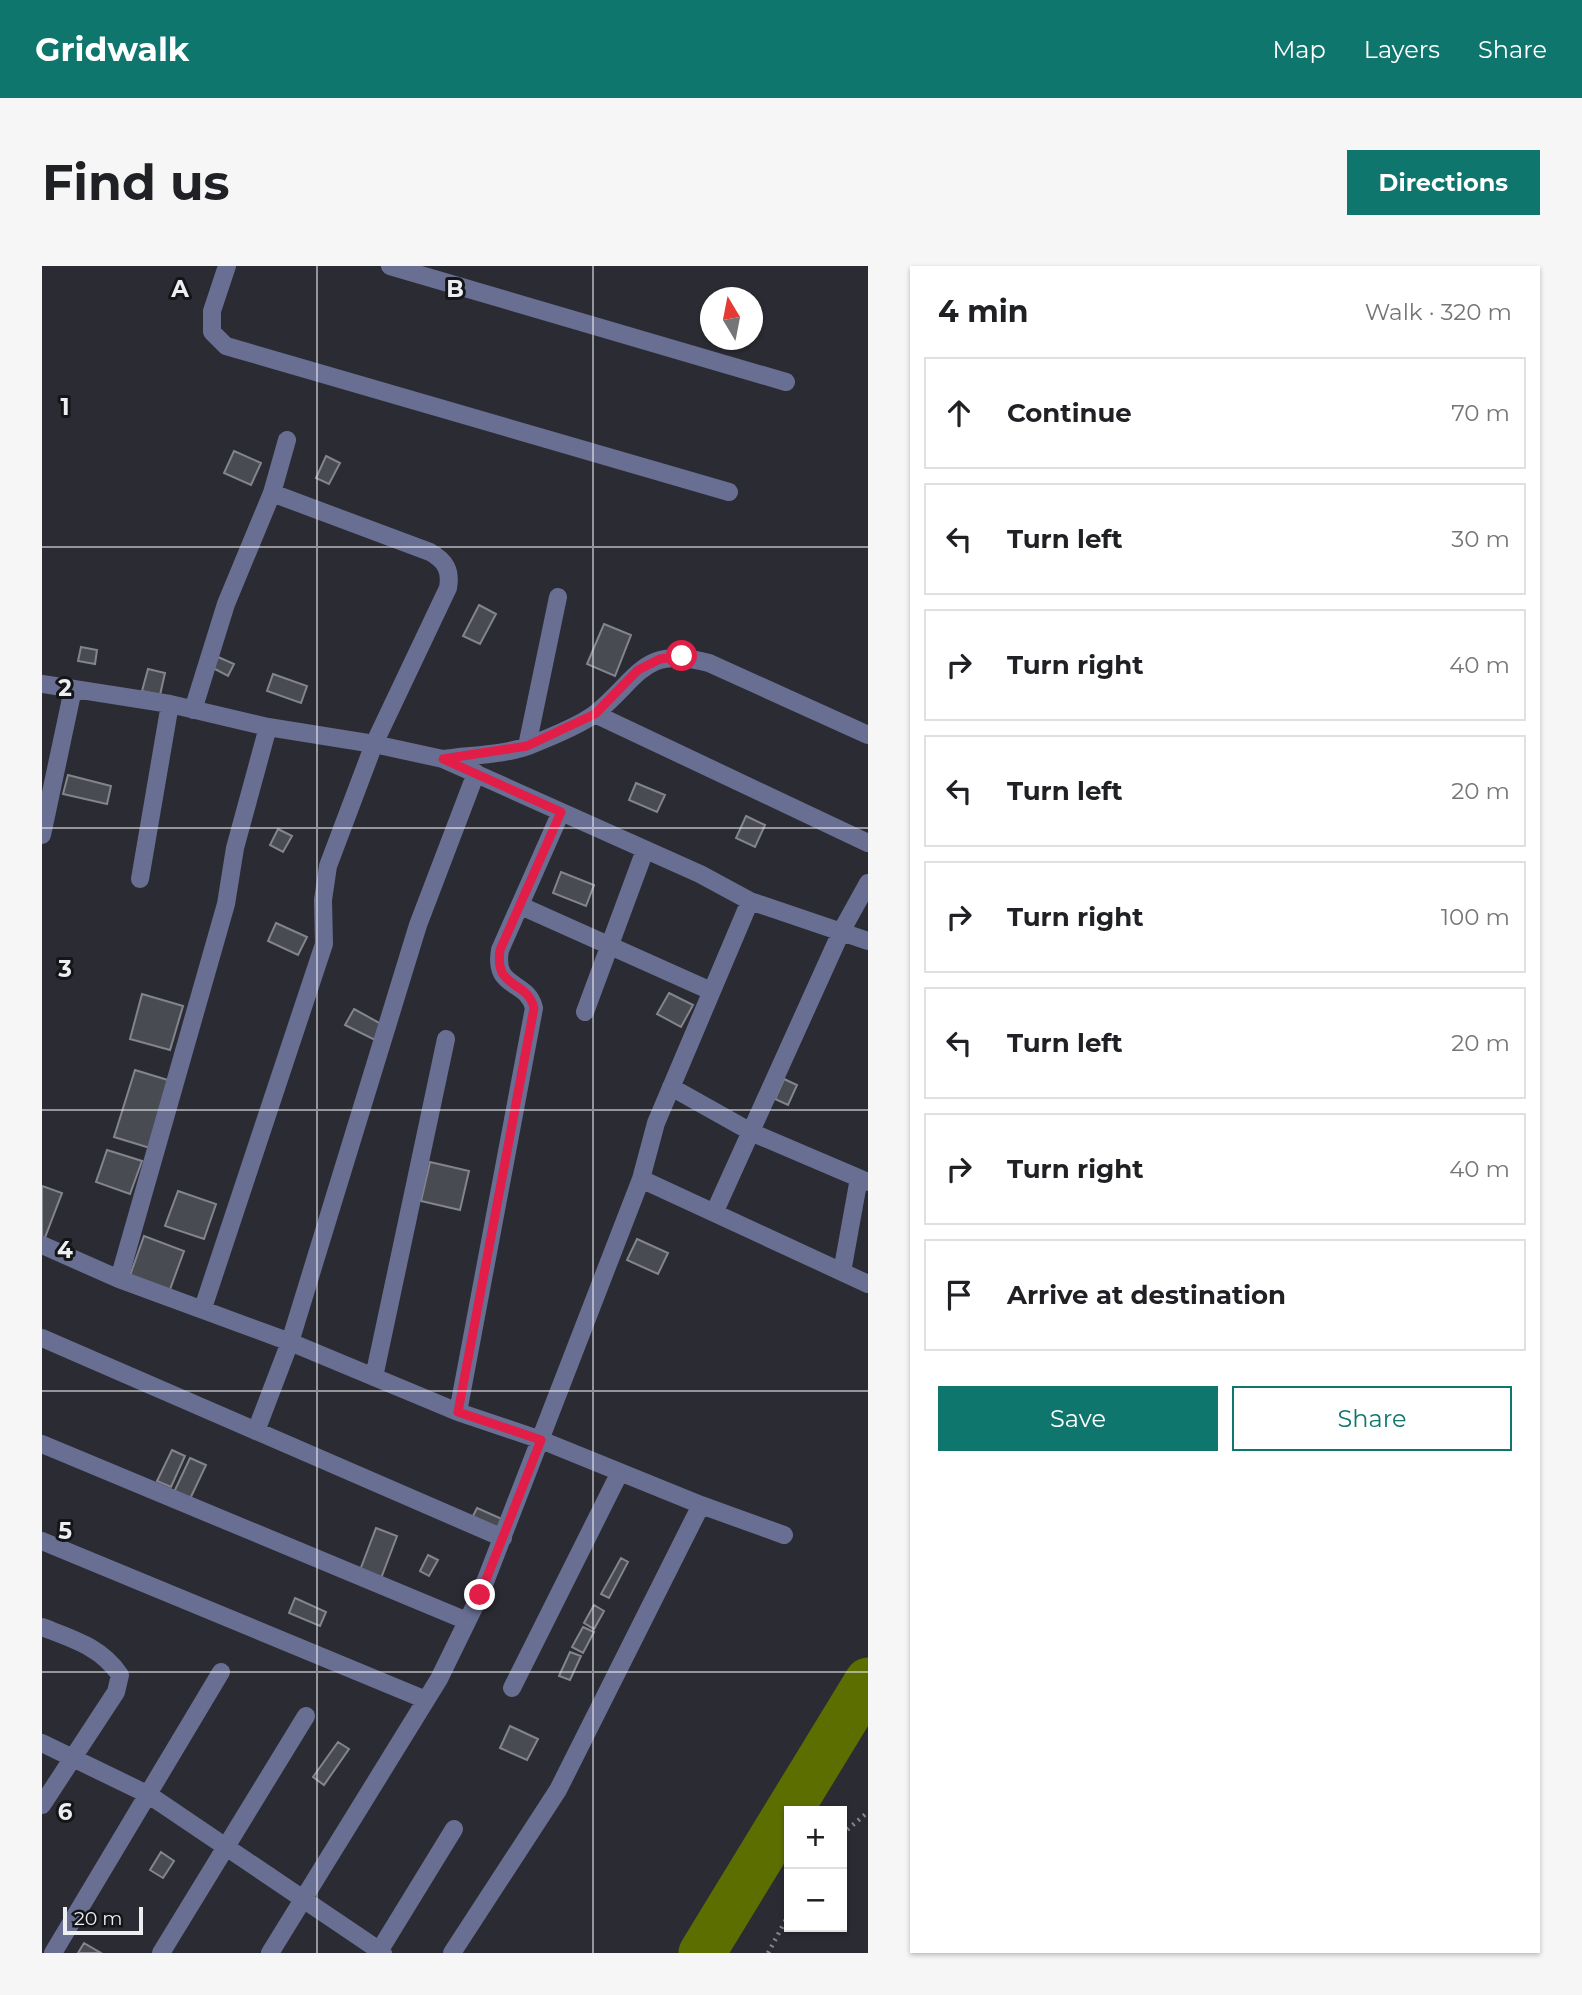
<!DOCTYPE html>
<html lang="en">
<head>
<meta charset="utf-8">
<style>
  :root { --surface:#fff; --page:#f6f6f6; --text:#202124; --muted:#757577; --line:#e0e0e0; --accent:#0f766e }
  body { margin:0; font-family:Montserrat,sans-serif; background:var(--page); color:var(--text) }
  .controls { position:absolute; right:21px; bottom:21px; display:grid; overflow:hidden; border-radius:0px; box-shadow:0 2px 5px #0004 }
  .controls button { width:63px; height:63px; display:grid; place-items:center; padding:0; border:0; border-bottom:2px solid var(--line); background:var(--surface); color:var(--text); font:35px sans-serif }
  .compass { position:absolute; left:658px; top:21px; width:63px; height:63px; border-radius:50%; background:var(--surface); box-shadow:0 2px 5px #0004; rotate:350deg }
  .scale { position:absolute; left:21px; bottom:18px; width:80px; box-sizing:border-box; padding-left:7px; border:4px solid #edeef2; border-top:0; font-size:19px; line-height:24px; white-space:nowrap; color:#edeef2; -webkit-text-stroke:5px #141518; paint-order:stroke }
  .stop { position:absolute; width:21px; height:21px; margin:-16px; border:5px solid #e11d48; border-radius:50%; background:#fff }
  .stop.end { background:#e11d48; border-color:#fff; box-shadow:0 2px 7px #0008 }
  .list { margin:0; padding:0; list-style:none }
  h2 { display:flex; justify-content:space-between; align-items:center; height:91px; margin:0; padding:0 28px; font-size:30px }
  h2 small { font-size:23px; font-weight:400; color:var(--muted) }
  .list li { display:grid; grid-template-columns:46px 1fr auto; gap:21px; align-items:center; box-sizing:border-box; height:112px; margin:0 14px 14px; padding:0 14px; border:2px solid var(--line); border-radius:0px }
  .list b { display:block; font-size:26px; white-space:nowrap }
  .list em { font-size:23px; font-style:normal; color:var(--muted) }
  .actions { display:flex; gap:14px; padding:21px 28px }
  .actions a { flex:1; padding:16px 0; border:2px solid var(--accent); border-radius:0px; text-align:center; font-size:24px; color:var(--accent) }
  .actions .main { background:var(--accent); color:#fff }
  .icon { flex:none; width:38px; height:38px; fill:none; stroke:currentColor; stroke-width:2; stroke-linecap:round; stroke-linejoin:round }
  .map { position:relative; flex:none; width:826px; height:1687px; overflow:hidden; border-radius:0px }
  header { display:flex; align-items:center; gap:42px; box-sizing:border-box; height:98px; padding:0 35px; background:var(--accent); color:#fff }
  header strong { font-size:33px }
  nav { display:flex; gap:38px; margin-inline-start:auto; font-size:24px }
  .intro { display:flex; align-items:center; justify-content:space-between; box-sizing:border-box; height:168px; padding:0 42px }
  h1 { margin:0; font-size:49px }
  .button { padding:18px 32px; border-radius:0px; background:var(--accent); color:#fff; font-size:24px; font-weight:700 }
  main { display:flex; gap:42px; padding:0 42px }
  aside { flex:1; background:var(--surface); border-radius:0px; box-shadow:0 2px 5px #0004 }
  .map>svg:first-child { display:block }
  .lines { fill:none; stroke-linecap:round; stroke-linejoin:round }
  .river { stroke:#5d6e01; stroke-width:47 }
  .building { fill:#494b52; stroke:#83848d; stroke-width:2 }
  .path { stroke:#84858b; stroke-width:4.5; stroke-dasharray:2 5; stroke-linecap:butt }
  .minor { stroke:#696f92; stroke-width:18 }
  .route { stroke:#e11d48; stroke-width:9 }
  .grid { fill:none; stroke:#edeef2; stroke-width:2; stroke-opacity:0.55 }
  .grid-label { font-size:23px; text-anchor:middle; font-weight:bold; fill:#edeef2; stroke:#141518; stroke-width:6; stroke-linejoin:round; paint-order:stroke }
</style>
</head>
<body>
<header>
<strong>Gridwalk</strong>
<nav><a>Map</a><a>Layers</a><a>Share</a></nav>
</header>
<div class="intro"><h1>Find us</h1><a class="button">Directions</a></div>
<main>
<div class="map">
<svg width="826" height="1687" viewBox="0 0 826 1687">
  <rect width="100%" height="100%" fill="#2b2c33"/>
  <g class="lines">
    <!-- river -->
    <path class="river" d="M660 1687 826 1415"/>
  </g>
  <!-- building -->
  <path class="building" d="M192 185 219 197 209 219 182 207Z
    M284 190 298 197 287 218 274 212Z
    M437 339 454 348 438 378 421 370Z
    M562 358 589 369 573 410 545 398Z
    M39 381 55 384 53 398 36 395Z
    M176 391 192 398 186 410 171 402Z
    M106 403 123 407 118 429 100 425Z
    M231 408 265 420 259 437 225 425Z
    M26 509 69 520 65 538 21 528Z
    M594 517 623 529 615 546 587 534Z
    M704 550 723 559 713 581 694 572Z
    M236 563 250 570 241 586 228 579Z
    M519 606 552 619 544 640 511 627Z
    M234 657 265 671 256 689 226 675Z
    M627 727 651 739 639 761 615 748Z
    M100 728 141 740 128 784 88 773Z
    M312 743 341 759 333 774 303 759Z
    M93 804 129 815 108 882 72 871Z
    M742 813 755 819 746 839 733 833Z
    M65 884 100 895 88 928 54 916Z
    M388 896 427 905 418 944 379 935Z
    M0 920 20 927 2 974 0 973Z
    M136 925 174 938 162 973 123 960Z
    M102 970 142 985 126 1029 86 1015Z
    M595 973 626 987 616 1008 585 994Z
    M130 1184 143 1190 129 1221 115 1215Z
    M148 1192 164 1199 148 1233 132 1226Z
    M435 1242 460 1253 453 1267 428 1256Z
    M334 1262 355 1270 338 1315 317 1307Z
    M386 1289 396 1294 387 1310 378 1305Z
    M579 1292 586 1296 567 1332 559 1328Z
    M253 1332 284 1346 278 1360 247 1347Z
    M552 1339 562 1345 552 1363 542 1357Z
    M541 1361 552 1366 541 1387 530 1381Z
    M528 1386 539 1390 528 1414 517 1410Z
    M468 1460 496 1473 485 1494 458 1482Z
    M296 1476 307 1483 282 1519 271 1511Z
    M119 1586 132 1595 121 1612 108 1604Z
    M42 1677 59 1687H36Z"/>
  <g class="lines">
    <!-- path -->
    <path class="path" d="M800 1568 826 1546
      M726 1687 747 1648"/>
    <!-- minor -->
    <path class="minor" d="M185 0 170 45V66L184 80 687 226
      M348 0 744 116
      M0 418 128 438 226 461 332 478 401 493 658 608 708 635 826 675
      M151 444 184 338 230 227 245 174
      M553 448 826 577
      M485 480 516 331
      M401 493C428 489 461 489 486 480 504 473 540 458 554 447 598 411 601 379 667 397L826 469
      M0 569 31 423
      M98 613 128 438
      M479 640 669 725
      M543 746 603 584
      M629 821 711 867 826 916
      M599 913 826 1018
      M673 945 800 664 826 617
      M0 979 77 1013 248 1076 416 1146 499 1174 659 1239 742 1269
      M800 1006 817 912
      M77 1013 184 638 193 582 226 461
      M161 1042 282 678 281 634 286 600 332 478 406 322C409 305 404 295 388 286L230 227
      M0 1072 461 1272
      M332 1111 404 773
      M416 1146 492 742C485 713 451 724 458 684L519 546
      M214 1165 248 1076 376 659 434 507
      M0 1178 425 1355
      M0 1275 384 1434
      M0 1361C31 1373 59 1381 78 1409L74 1426 0 1539
      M470 1422 578 1206
      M0 1477 107 1529 341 1687
      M11 1687 179 1406
      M119 1687 264 1450
      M228 1687 397 1413 438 1329 599 913 614 857 708 635
      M336 1687 412 1563
      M410 1687 516 1524 659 1239"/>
  </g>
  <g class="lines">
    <!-- route -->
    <path class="route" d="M438 1329 499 1174 416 1146 492 742C485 713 452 724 458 684L519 546 401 493 485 480 553 448 596 404 618 393 640 390"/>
  </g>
  <!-- grid -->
  <path class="grid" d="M275 0V1687M551 0V1687M0 281H826M0 562H826M0 844H826M0 1125H826M0 1406H826"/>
  <g class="grid-label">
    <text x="138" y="31">A</text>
    <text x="413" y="31">B</text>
    <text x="23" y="149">1</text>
    <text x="23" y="430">2</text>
    <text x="23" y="711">3</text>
    <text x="23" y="992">4</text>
    <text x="23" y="1273">5</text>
    <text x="23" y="1554">6</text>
  </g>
</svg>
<div class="controls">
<button>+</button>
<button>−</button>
</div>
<svg class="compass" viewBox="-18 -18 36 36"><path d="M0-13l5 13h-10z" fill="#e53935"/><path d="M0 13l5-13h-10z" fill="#757577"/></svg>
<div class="scale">20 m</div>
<div class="stop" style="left:640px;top:390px"></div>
<div class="stop end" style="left:438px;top:1329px"></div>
</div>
<aside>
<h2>4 min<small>Walk · 320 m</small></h2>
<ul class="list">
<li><svg class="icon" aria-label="ahead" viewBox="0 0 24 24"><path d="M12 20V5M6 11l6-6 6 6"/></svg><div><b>Continue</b></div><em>70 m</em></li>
<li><svg class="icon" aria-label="left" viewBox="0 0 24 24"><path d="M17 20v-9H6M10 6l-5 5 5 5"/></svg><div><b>Turn left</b></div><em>30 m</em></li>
<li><svg class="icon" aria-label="right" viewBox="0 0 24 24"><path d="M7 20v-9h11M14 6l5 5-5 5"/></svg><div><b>Turn right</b></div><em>40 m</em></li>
<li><svg class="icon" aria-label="left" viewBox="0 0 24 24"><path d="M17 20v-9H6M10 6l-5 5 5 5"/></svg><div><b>Turn left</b></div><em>20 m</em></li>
<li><svg class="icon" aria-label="right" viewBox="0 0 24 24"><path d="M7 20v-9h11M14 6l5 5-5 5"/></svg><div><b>Turn right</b></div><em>100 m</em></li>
<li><svg class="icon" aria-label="left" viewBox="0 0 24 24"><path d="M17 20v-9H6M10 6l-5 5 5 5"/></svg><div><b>Turn left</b></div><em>20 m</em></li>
<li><svg class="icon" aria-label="right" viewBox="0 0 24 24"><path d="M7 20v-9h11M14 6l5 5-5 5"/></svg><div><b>Turn right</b></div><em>40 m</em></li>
<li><svg class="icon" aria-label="arrive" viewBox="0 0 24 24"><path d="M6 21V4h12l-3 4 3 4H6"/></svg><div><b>Arrive at destination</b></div></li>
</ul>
<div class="actions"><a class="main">Save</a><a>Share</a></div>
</aside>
</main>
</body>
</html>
